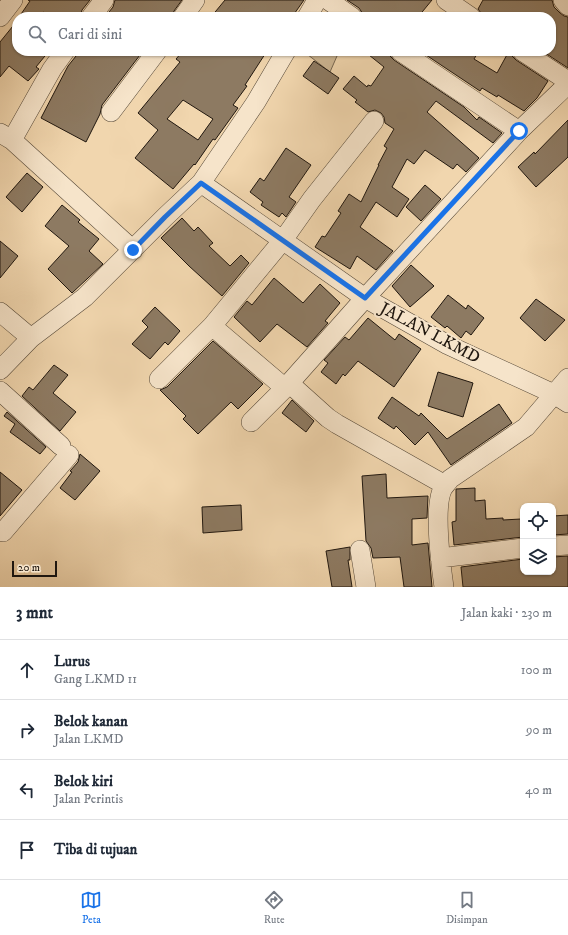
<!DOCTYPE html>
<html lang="id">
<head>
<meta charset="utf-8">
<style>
  :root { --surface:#fff; --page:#f2f2f3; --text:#1f2937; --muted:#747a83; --line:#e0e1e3; --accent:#1a73e8 }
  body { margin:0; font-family:"IM FELL DW Pica",serif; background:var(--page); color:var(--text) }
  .controls { position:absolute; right:12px; bottom:12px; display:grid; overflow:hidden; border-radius:8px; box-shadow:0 1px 3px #0004 }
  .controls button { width:36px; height:36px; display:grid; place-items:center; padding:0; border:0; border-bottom:1px solid var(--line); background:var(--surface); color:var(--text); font:20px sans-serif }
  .scale { position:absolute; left:12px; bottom:10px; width:45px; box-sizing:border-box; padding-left:4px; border:2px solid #20170f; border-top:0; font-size:11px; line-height:14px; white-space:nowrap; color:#20170f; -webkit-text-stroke:3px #f6e4ca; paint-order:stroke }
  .stop { position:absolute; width:12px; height:12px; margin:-9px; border:3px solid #1a73e8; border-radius:50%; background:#fff }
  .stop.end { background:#1a73e8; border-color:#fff; box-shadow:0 1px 4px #0008 }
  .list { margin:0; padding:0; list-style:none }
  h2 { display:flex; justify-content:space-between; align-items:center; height:52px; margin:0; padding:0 16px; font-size:17px }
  h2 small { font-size:13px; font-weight:400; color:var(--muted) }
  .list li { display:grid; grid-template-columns:26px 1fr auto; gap:12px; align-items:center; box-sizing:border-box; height:60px; padding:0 16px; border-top:1px solid var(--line) }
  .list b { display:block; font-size:15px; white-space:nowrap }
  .list p { margin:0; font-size:13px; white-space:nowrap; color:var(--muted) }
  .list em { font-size:13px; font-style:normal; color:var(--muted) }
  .icon { flex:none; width:22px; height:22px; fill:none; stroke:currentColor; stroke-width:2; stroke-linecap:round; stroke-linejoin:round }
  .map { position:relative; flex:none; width:568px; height:587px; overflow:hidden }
  .search { position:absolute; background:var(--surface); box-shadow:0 1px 3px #0004; left:12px; right:12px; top:12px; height:44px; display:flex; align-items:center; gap:10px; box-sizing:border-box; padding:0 14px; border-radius:16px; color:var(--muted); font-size:15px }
  .sheet { height:292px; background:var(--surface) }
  nav { display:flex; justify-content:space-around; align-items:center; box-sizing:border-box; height:56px; border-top:1px solid var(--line); background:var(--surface); font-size:11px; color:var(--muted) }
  nav a { display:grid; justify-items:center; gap:2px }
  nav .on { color:var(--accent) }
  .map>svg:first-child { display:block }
  .green { fill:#cdb693; stroke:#766651 }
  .building { fill:#8d7a62; stroke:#20170f; fill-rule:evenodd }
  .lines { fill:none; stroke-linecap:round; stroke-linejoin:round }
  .minor-casing { stroke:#544737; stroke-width:20 }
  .minor { stroke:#f6e4ca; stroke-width:19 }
  .route { stroke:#1a73e8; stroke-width:5 }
  .labels { text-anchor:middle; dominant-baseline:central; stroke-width:4; stroke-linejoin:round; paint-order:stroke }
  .street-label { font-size:17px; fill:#20170f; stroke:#f6e4ca }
</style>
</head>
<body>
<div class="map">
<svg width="568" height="587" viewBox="0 0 568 587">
  <rect width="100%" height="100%" fill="#f1d6ae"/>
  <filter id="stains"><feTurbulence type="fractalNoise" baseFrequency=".005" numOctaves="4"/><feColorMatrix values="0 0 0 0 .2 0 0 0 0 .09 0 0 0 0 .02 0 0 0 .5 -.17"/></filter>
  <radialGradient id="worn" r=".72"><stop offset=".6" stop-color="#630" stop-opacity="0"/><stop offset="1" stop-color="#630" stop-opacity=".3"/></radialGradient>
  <!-- green -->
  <path class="green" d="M303 51H330L337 56 330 72Z"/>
  <!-- building -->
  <path class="building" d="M28 0H90L82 10 80 17H51L43 12 40 17H19L30 1Z
    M115 0H182L174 11 172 17H105L113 7Z
    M225 0H304L292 17H211Z
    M347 0H432L418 17H365L359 8Z
    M483 0H552L554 7 560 13 564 16 568 17V68L542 51H551V17H482L481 13 478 9Z
    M17 21V51H49L36 67 39 69 28 81 9 66 0 77V42Z
    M80 51H143L102 105 100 114 86 142 41 118 68 66Z
    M183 51H267L245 85 247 86 233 105 238 108 215 140 213 139 195 165 194 164 173 189 135 158 158 130 138 113 180 62 176 59ZM183 100 213 119 198 140 167 119Z
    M364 51H389L390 56 394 60 464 107 477 120 479 117 502 133 493 143 436 101 427 112 479 158 466 172 457 164 453 169 425 150 414 164 407 159 392 187 409 199 397 217 376 202 360 227 393 251 376 270 357 256 350 269 315 247 322 236 325 237 341 213 338 211 349 194 361 202 379 165H378L387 148 384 146 394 129 385 123 384 117 381 113 375 110 368 112 355 102 357 100 343 89 354 76 367 87 368 85 371 86 384 67Z
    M420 51H479L474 59 497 73 509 51H511L512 56 516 60 548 81 537 98 524 111 498 95 497 97 482 88 480 91Z
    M314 61 339 78 328 94 303 76Z
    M568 120V157L536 187 518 167 534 152 535 154Z
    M286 148 311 165 289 197 296 202 286 217 282 213 279 217 261 205 263 202 250 192 260 178 264 181Z
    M27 173 43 187 22 212 6 197Z
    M425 185 441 199 421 221 406 207Z
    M62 205 80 220 78 222 99 239 89 251 103 264 72 293 48 269 69 246 45 226Z
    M182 218 194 231 198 227 213 243 209 246 230 266 241 255 249 263 222 296 189 266 161 238Z
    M0 241 18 256 0 278Z
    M411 265 434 286 410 307 392 286Z
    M274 278 303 303 320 284 340 303 325 321 328 323 307 347 277 324 260 342 234 317 247 301 252 305Z
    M448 295 466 309 468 305 484 318 471 335 466 331 461 338 447 326 445 328 431 317Z
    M536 299 565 320 545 341 520 318Z
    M155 307 180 331 168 345 165 342 150 359 132 344 148 327 142 321Z
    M368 318 395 340 399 334 421 349 394 387 358 361 345 376 343 374 336 384 321 372 328 363 324 360 345 337 349 340Z
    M213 341 263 384 238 409 231 402 198 434 183 419 186 416 160 390 167 387Z
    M54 365 68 375 53 393 76 412 60 431 22 396 29 387 33 390Z
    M438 372 473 383 463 417 428 406Z
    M392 397 419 416 421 413 447 439 499 404 512 423 451 465 428 432 415 445 396 426 394 429 378 418Z
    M292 400 314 421 306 432 282 413Z
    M7 412 46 447 40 454 10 432 15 424 4 416Z
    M80 454 100 471 75 500 60 488 72 472 70 471 78 462Z
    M0 472 22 490 0 516Z
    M386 474 387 498 428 496 427 518 412 519V545L428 543 432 587H404L400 557 373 558 371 548 366 541 362 476Z
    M475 488V501L485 500 486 519 503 518V520L521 519 523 537 454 545 452 522 456 521V489Z
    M241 505 242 530 203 533 202 507Z
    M568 515V534L553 535V516Z
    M350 547V560H348L352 587H332L326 551Z
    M568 556V587H463L461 567 523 559V572H553V557Z"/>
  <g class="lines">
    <!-- minor casing -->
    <g class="minor-casing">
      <path id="minor" d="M328 0 352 17
        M446 0 471 17
        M563 0 568 6
        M0 17 13 0
        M91 17 104 0
        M183 17 195 0
        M307 17 317 0
        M400 51 519 131
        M522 51 568 81
        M111 112 157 51
        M0 133 12 140 133 250
        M12 140 52 69 65 51
        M201 183 365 298 448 345 554 394 568 403
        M0 312 31 338
        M212 326 285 388
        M0 370 31 338 85 297 165 217 201 183 256 102 286 51
        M159 379 212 326 283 240 312 199 374 121
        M289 383 328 418 337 424 445 485
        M0 391 61 446
        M251 422 285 388 365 298 519 131 568 84
        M3 532 69 455
        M553 546 568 545
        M360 550 366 587
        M440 558 523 548
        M444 587C441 566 433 506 443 488 445 485 448 482 450 479L526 427 568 378"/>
    </g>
    <!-- minor -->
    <use href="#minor" class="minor"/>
  </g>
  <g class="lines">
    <!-- route -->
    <path class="route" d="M133 250 165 217 201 183 365 298 519 131"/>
  </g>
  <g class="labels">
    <!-- street labels -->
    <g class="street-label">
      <text transform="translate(430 333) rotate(28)">JALAN LKMD</text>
    </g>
  </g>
  <rect width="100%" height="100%" filter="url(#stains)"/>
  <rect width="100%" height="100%" fill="url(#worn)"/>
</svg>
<div class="controls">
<button><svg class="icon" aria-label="locate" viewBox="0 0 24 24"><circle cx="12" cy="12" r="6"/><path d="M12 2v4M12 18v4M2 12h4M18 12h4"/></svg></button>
<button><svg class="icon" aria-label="layers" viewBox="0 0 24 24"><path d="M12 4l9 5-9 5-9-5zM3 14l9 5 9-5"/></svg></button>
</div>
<div class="scale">20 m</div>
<div class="stop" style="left:519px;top:131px"></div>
<div class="stop end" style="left:133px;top:250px"></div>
<div class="search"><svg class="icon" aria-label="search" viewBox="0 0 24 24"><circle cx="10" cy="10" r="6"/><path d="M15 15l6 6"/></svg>Cari di sini</div>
</div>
<section class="sheet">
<h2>3 mnt<small>Jalan kaki · 230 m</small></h2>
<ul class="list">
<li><svg class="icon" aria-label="ahead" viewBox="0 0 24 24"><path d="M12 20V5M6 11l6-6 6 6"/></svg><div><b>Lurus</b><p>Gang LKMD 11</p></div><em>100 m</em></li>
<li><svg class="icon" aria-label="right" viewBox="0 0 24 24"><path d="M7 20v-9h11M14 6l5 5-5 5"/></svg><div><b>Belok kanan</b><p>Jalan LKMD</p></div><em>90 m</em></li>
<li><svg class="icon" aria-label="left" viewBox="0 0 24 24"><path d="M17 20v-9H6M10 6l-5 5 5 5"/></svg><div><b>Belok kiri</b><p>Jalan Perintis</p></div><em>40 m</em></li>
<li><svg class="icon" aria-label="arrive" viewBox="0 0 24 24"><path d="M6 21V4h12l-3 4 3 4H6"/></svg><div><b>Tiba di tujuan</b></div></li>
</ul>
</section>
<nav>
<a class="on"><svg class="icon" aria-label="map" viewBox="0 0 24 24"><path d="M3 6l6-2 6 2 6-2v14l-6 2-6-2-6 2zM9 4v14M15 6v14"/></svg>Peta</a>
<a><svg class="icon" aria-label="directions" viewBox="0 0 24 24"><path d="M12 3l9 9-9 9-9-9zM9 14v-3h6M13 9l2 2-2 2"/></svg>Rute</a>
<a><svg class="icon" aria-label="saved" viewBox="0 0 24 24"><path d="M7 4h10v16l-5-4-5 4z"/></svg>Disimpan</a>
</nav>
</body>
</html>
